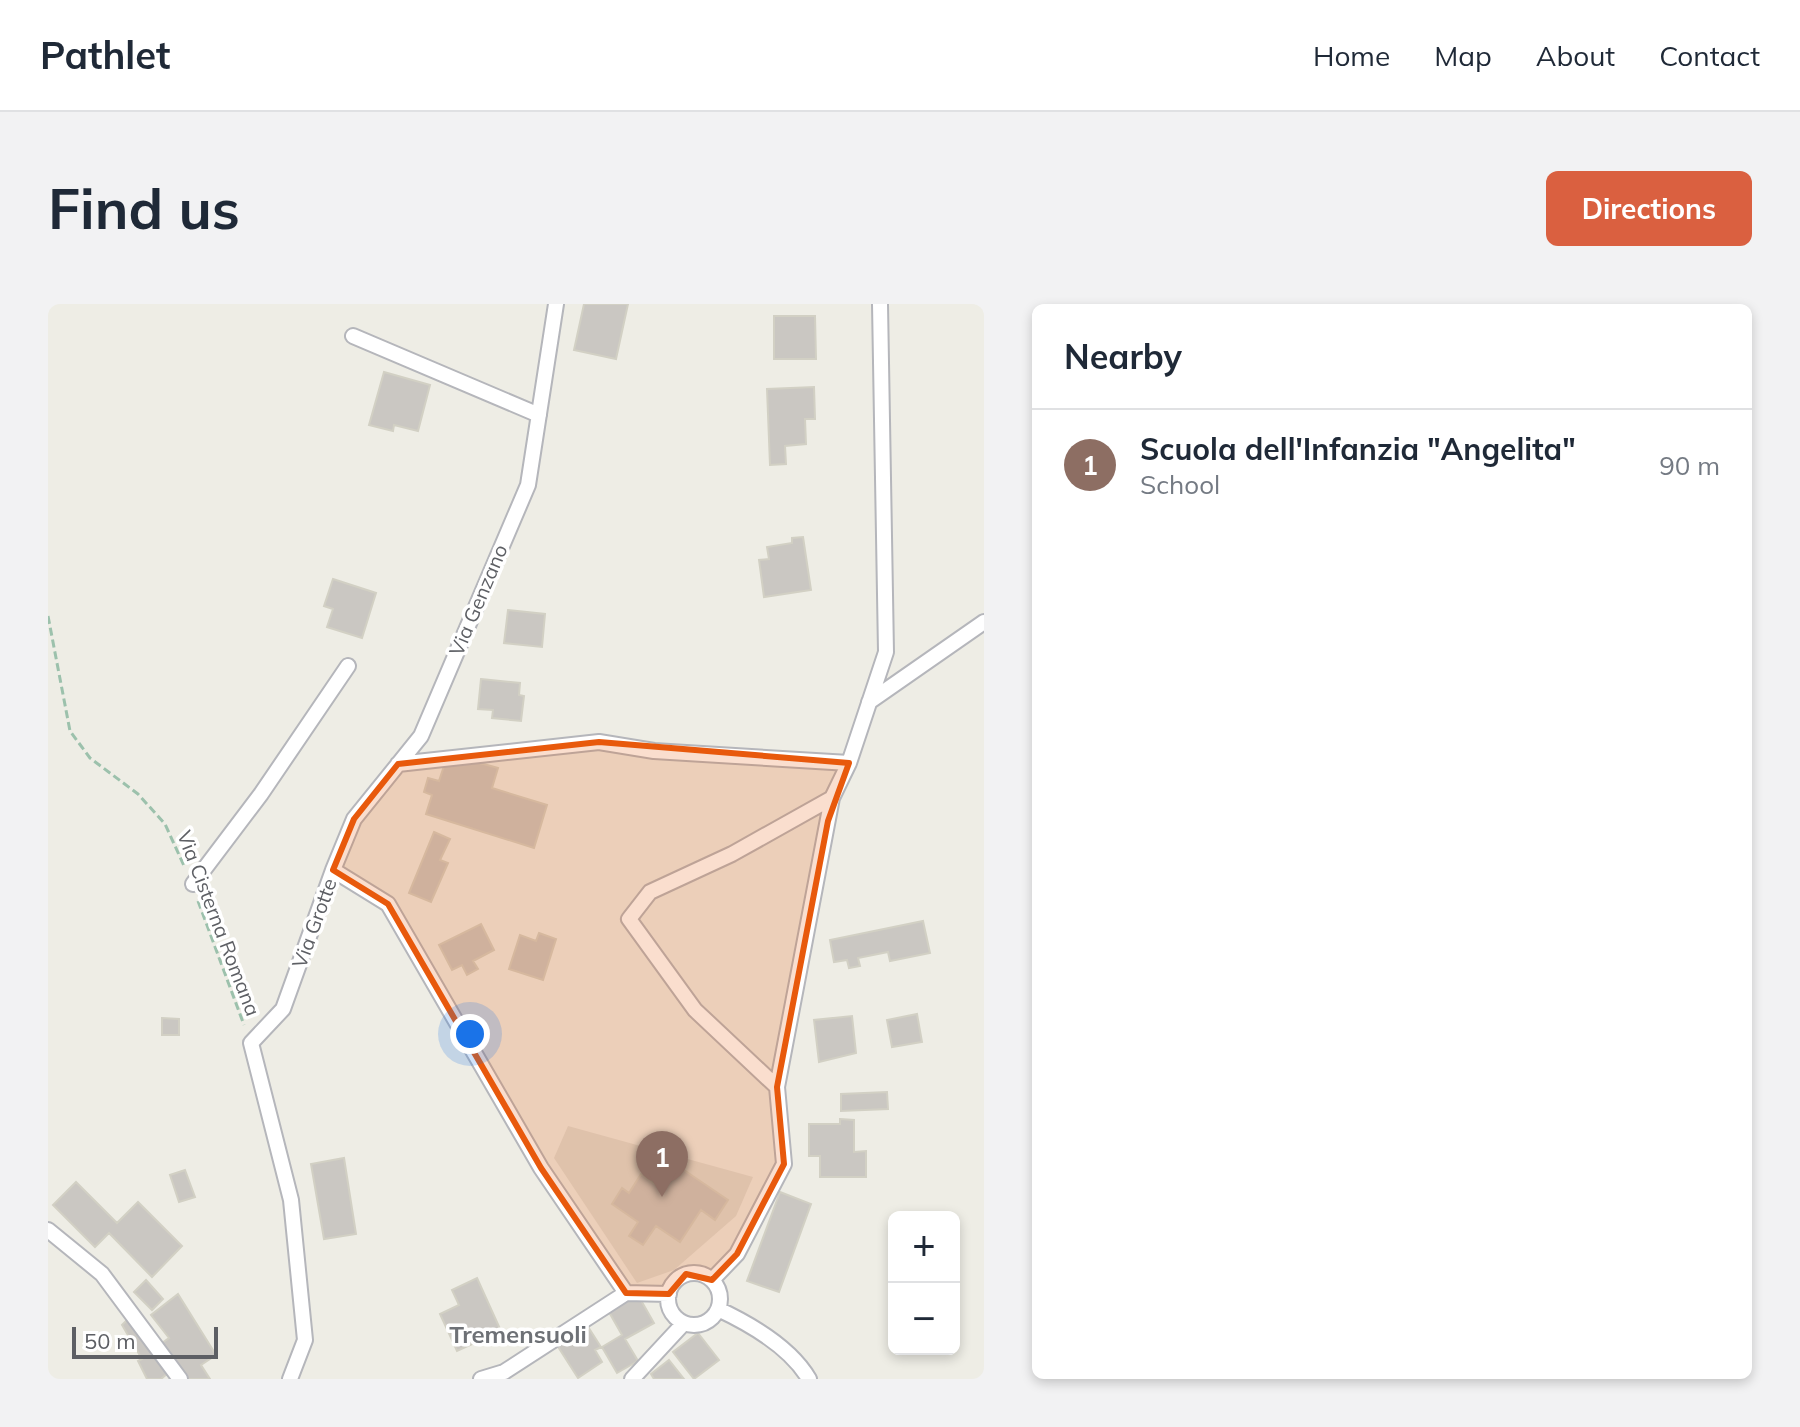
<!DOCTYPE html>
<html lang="en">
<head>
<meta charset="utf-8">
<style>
  :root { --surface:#fff; --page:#f2f2f3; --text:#1f2937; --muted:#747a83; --line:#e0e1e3; --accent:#da6040 }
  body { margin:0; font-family:Mulish,sans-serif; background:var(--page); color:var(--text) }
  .controls { position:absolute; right:24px; bottom:24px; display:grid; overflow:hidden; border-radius:12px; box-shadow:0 4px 12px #0003 }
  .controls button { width:72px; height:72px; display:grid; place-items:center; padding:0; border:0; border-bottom:2px solid var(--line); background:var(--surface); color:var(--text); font:40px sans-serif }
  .scale { position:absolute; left:24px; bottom:20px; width:146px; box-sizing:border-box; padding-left:8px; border:4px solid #5d5f64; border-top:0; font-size:22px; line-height:28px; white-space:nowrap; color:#5d5f64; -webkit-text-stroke:6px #fff; paint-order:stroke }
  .you { position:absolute; left:422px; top:730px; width:28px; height:28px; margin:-20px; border:6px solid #fff; border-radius:50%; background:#1a73e8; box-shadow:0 0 0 12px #1a73e833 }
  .badge { display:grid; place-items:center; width:52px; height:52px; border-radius:50%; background:var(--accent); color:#fff; font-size:26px; font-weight:700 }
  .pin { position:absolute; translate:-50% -66px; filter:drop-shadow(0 2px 4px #0008) }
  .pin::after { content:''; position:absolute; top:42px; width:28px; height:24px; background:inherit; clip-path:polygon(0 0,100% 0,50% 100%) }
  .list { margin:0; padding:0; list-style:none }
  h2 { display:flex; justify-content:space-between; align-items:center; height:104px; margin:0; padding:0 32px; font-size:34px }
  h2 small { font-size:26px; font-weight:400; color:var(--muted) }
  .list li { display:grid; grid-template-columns:52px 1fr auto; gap:24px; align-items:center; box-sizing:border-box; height:112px; padding:0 32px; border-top:2px solid var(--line) }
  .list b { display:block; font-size:30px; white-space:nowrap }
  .list p { margin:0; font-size:26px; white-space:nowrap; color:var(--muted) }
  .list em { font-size:26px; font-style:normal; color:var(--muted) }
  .map { position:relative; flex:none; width:936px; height:1075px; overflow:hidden; border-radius:12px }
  header { display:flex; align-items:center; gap:48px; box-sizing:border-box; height:112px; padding:0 40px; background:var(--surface); border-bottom:2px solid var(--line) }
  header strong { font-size:38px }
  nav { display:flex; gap:44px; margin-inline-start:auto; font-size:28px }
  .intro { display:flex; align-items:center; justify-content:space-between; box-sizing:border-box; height:192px; padding:0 48px }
  h1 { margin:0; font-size:56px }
  .button { padding:20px 36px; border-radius:12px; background:var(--accent); color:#fff; font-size:28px; font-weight:700 }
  main { display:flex; gap:48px; padding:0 48px }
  aside { flex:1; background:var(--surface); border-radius:12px; box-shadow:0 4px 12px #0003 }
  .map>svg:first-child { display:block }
  .education { fill:#dedcd4 }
  .building { fill:#cac7c2; stroke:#d2d0c4; stroke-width:2 }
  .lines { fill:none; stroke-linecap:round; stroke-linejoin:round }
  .street-casing { stroke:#b5b6bb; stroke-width:18 }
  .path { stroke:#9cc1ac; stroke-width:3; stroke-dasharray:8 4; stroke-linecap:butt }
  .street { stroke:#fff; stroke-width:14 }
  .marked { fill:#e8590c; fill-opacity:0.2; stroke:#e8590c; stroke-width:6; stroke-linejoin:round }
  .labels { text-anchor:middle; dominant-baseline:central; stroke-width:7; stroke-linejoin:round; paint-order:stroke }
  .street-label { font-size:20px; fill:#5d5f64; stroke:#fff }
  .quarter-label { font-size:24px; font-weight:bold; fill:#6e7176; stroke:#fff }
</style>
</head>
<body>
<header>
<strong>Pathlet</strong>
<nav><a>Home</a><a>Map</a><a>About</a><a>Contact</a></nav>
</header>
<div class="intro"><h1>Find us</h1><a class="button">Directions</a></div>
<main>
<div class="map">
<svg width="936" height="1075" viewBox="0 0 936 1075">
  <rect width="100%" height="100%" fill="#eeede5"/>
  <!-- education -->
  <path class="education" d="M520 822 705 873 688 912 626 966 589 979 506 854Z"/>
  <!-- building -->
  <path class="building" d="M536 0H580L568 55 526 46Z
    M726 12H767L768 55H726Z
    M336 68 382 81 370 127 346 121 345 127 321 121Z
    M766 83 767 115H757L758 140 737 142 738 160 722 161 719 85Z
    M755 233 763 286 716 293 711 256 721 255 719 243 744 239V234Z
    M285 275 328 289 314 334 279 323 285 305 276 302Z
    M460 306 497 310 494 343 456 339Z
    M433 375 472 379 471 391 476 392 473 417 444 414 445 406 430 405Z
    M400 450 450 464 444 484 499 501 486 544 378 510 384 491 376 488 380 474 391 477Z
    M386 528 402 535 392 556 400 559 383 598 361 589Z
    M875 617 882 649 842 657 840 648 810 654 812 662 801 664 799 656 786 658 782 636Z
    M433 620 446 646 425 657 430 665 419 671 414 661 404 666 391 641Z
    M491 629 508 635 495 676 461 665 472 631 488 637Z
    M869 710 874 738 844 743 839 716Z
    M804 712 808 749 771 758 766 716Z
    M114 714 131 715V731H114Z
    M839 788 840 805 793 807V790Z
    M792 815 806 816V848L818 847V873H772V852H761V820H792Z
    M296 854 308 930 276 935 263 860Z
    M627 860 680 896 667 916 653 906 632 938 608 922 595 941 581 932 590 918 564 900 574 884 581 889 593 870 611 883Z
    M137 866 147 893 131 898 122 871Z
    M28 878 69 919 90 898 134 942 104 973 61 929 47 943 5 901Z
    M732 888 763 900 731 988 699 977Z
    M429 974 453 1027 409 1047 392 1010 411 1001 404 986Z
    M98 976 115 995 104 1006 86 988Z
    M130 990 168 1051 153 1061 162 1075H137L114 1039 121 1034 103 1011Z
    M590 991 606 1019 577 1035 590 1057 569 1069 554 1043 574 1031 561 1008Z
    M81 1014 120 1069 113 1075H99L90 1057 94 1055 74 1021Z
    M537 1018 553 1043 547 1046 554 1058 530 1074 507 1038Z
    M650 1029 671 1056 646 1075 625 1048Z
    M621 1056 636 1075H606L603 1070Z"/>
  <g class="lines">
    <!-- street casing -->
    <g class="street-casing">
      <path id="street" d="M305 32 491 111
        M821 398 936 318
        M350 460 551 438 606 447 801 459
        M285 566 306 515 373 432 480 181 508 0
        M145 580 213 490 300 362
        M729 783 647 706 581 615 602 588 684 550 784 494
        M0 926 54 970 132 1075
        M620 995a26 26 0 1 1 52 0a26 26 0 1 1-52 0Z
        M664 976 689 950 736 860 729 783 784 494 801 459 838 348 832 0
        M670 1005C702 1020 743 1044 761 1075
        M242 1075 257 1036 243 896 203 739 235 705 285 566 340 600 493 864 578 989
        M433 1075 456 1068 578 989 621 990
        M584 1075 636 1019"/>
    </g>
    <!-- path -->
    <path class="path" d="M0 312 22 427 42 454 90 490 117 520 137 564
      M150 597 196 721"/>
    <!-- street -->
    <use href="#street" class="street"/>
  </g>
  <!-- marked area -->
  <path class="marked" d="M551 438 801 459 780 517 729 783 736 860 689 950 664 976 638 970 621 990 578 989 493 864 340 600 285 566 306 515 350 460Z"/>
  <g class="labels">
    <!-- street labels -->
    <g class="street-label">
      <text transform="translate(430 296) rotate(-67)">Via Genzano</text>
      <text transform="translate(171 619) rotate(69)">Via Cisterna Romana</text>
      <text transform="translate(266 619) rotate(-70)">Via Grotte</text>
    </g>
    <!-- quarter labels -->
    <g class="quarter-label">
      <text x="470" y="1030">Tremensuoli</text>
    </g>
  </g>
</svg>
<div class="controls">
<button>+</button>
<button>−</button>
</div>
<div class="scale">50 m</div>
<div class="you"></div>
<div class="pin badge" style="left:614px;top:893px;background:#8d6e63">1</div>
</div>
<aside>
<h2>Nearby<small></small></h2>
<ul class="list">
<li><span class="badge" style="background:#8d6e63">1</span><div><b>Scuola dell'Infanzia &quot;Angelita&quot;</b><p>School</p></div><em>90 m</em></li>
</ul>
</aside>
</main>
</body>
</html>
